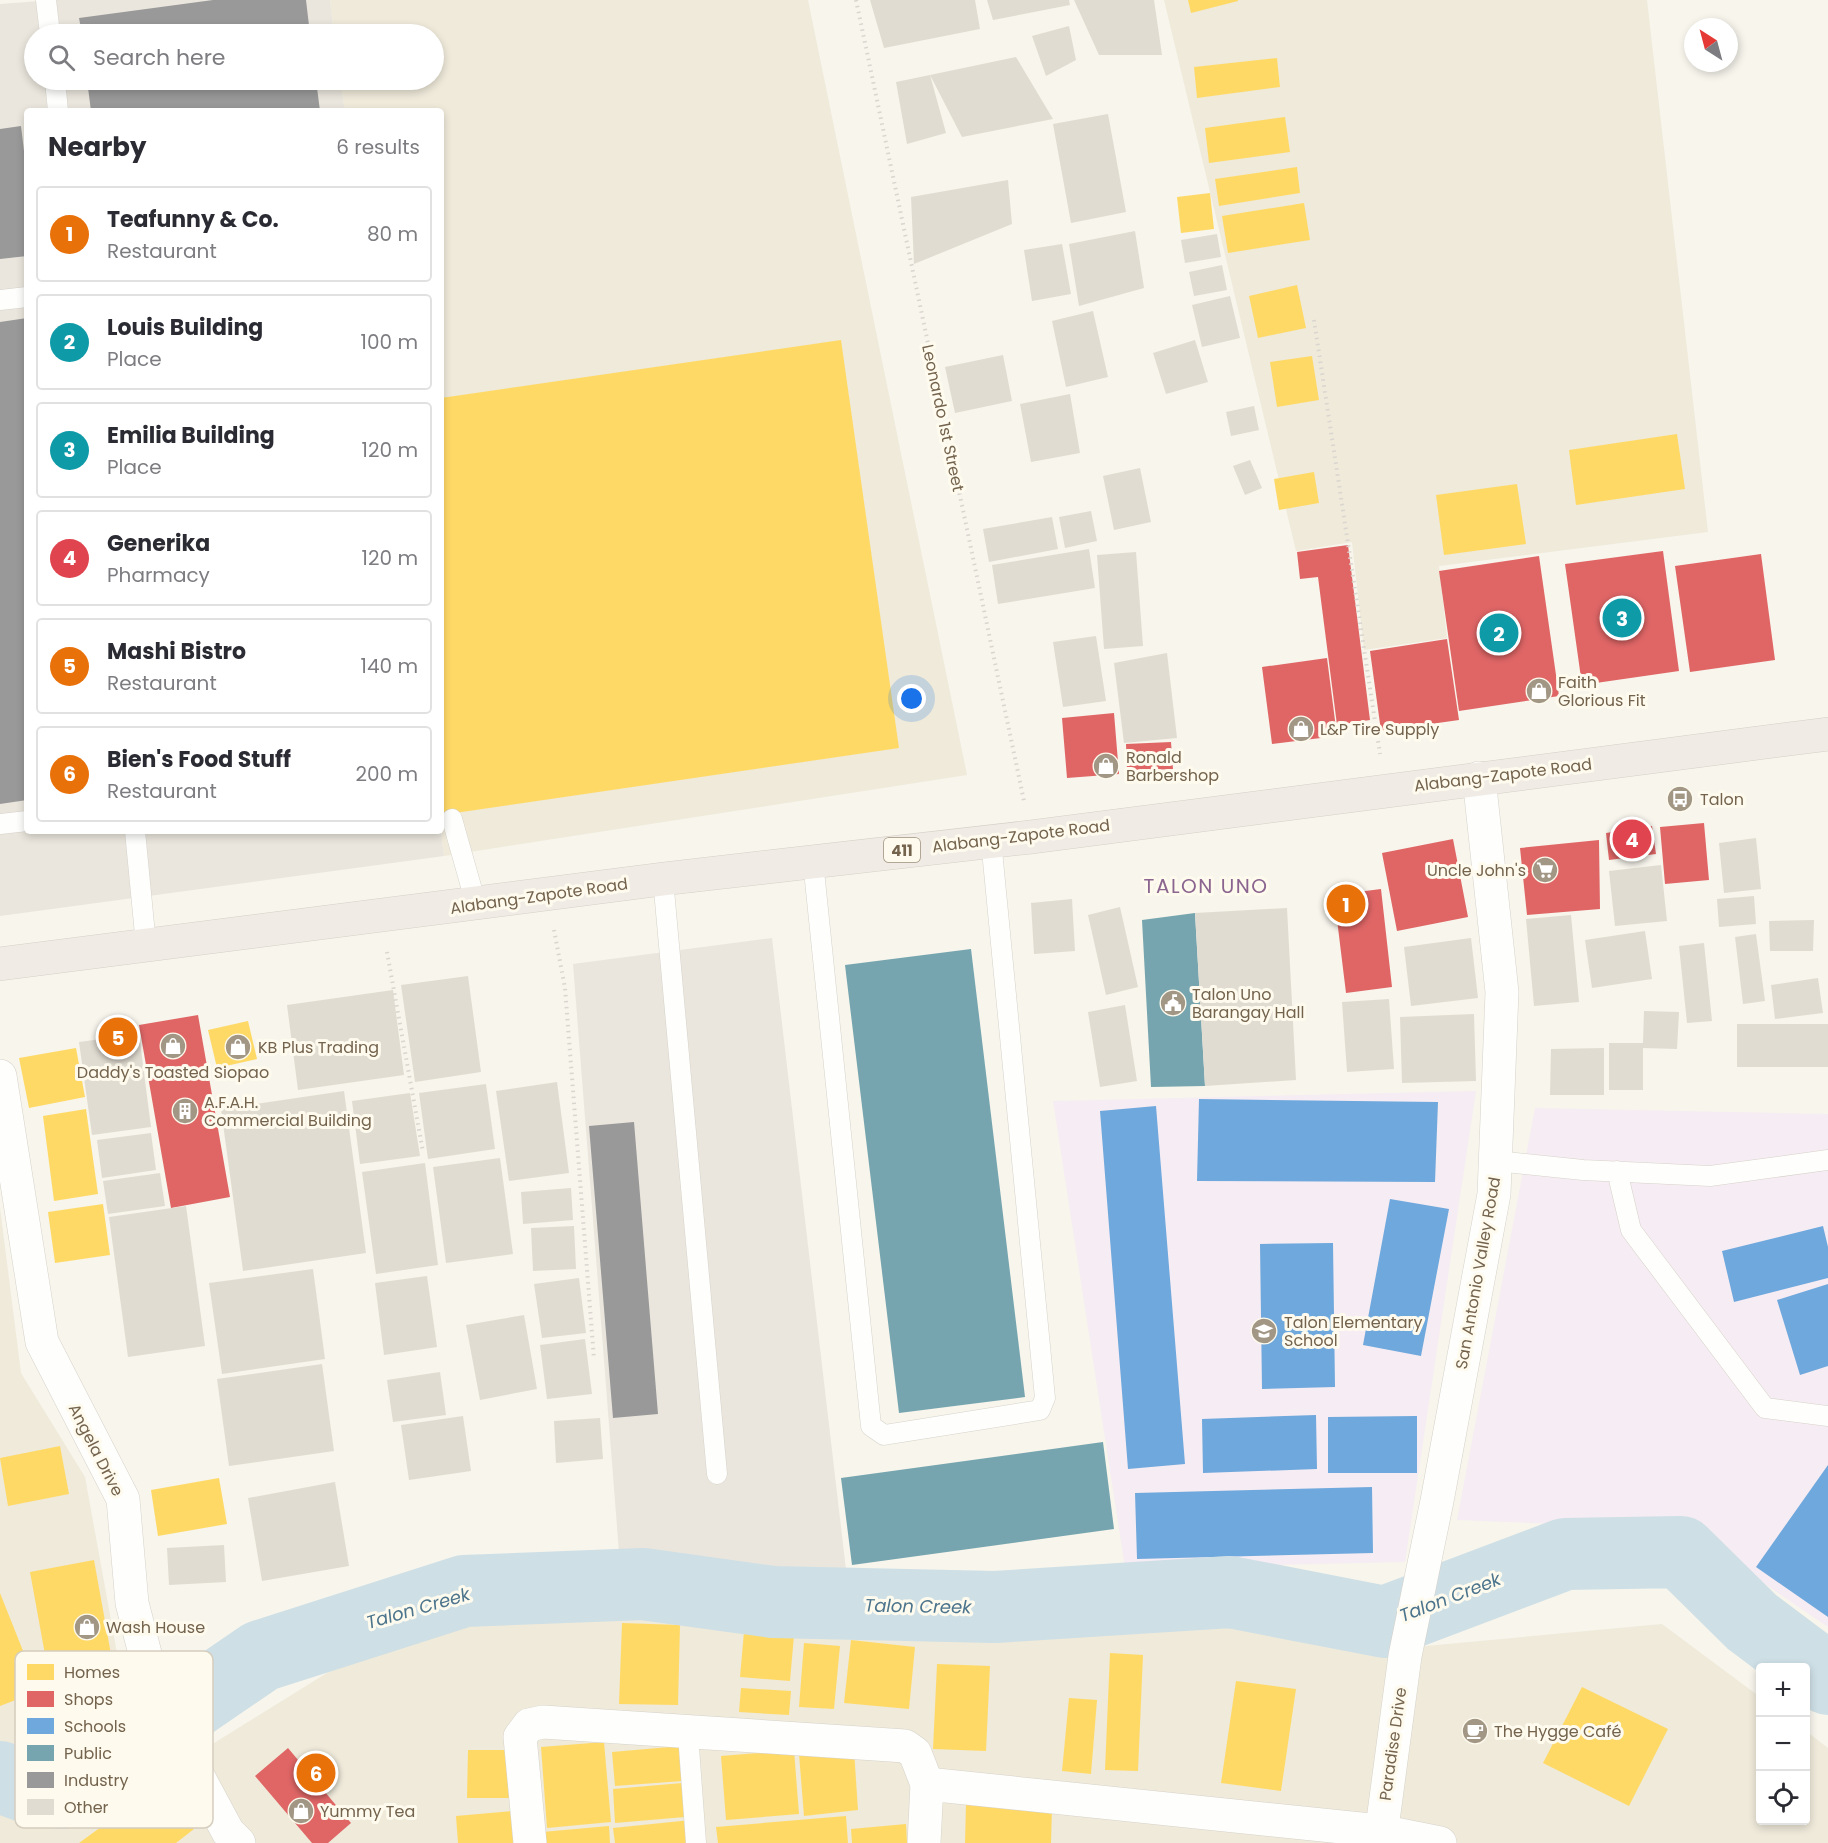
<!DOCTYPE html>
<html lang="en">
<head>
<meta charset="utf-8">
<style>
  :root { --surface:#fff; --page:#f2f2f3; --text:#2b2b33; --muted:#7c7c81; --line:#e1e1e2; --accent:#615b58 }
  body { margin:0; font-family:Poppins,sans-serif; background:var(--page); color:var(--text) }
  .controls { position:absolute; right:18px; bottom:18px; display:grid; overflow:hidden; border-radius:6px; box-shadow:0 3px 9px #0003 }
  .controls button { width:54px; height:54px; display:grid; place-items:center; padding:0; border:0; border-bottom:2px solid var(--line); background:var(--surface); color:var(--text); font:30px sans-serif }
  .compass { position:absolute; left:1684px; top:18px; width:54px; height:54px; border-radius:50%; background:var(--surface); box-shadow:0 3px 9px #0003; rotate:324deg }
  .you { position:absolute; left:912px; top:699px; width:21px; height:21px; margin:-15px; border:4px solid #fff; border-radius:50%; background:#1a73e8; box-shadow:0 0 0 9px #1a73e833 }
  .badge { display:grid; place-items:center; width:39px; height:39px; border-radius:50%; background:var(--accent); color:#fff; font-size:20px; font-weight:700 }
  .pin { position:absolute; translate:-50% -50%; border:3px solid #fff; box-shadow:0 2px 6px #0006 }
  .list { margin:0; padding:0; list-style:none }
  h2 { display:flex; justify-content:space-between; align-items:center; height:78px; margin:0; padding:0 24px; font-size:26px }
  h2 small { font-size:20px; font-weight:400; color:var(--muted) }
  .list li { display:grid; grid-template-columns:39px 1fr auto; gap:18px; align-items:center; box-sizing:border-box; height:96px; margin:0 12px 12px; padding:0 12px; border:2px solid var(--line); border-radius:6px }
  .list b { display:block; font-size:22px; white-space:nowrap }
  .list p { margin:0; font-size:20px; white-space:nowrap; color:var(--muted) }
  .list em { font-size:20px; font-style:normal; color:var(--muted) }
  .icon { flex:none; width:33px; height:33px; fill:none; stroke:currentColor; stroke-width:2; stroke-linecap:round; stroke-linejoin:round }
  .map { position:relative; flex:none; width:1828px; height:1843px; overflow:hidden }
  .search { position:absolute; background:var(--surface); box-shadow:0 3px 9px #0003; left:24px; top:24px; width:420px; height:66px; display:flex; align-items:center; gap:15px; box-sizing:border-box; padding:0 21px; border-radius:33px; color:var(--muted); font-size:22px }
  .panel { position:absolute; background:var(--surface); box-shadow:0 3px 9px #0003; left:24px; top:108px; width:420px; height:726px; border-radius:6px }
  .map>svg:first-child { display:block }
  .residential { fill:#efeada }
  .industrial { fill:#eae6dd }
  .education { fill:#f6ecf3 }
  .homes { fill:#ffd966 }
  .shops { fill:#e06666 }
  .schools { fill:#6fa8dc }
  .public { fill:#76a5af }
  .industry { fill:#999 }
  .lines { fill:none; stroke-linecap:round; stroke-linejoin:round }
  .river { stroke:#cedfe6; stroke-width:72 }
  .building { fill:#e1dcd1 }
  .lane-casing { stroke:#d6d2ca; stroke-width:21 }
  .street-casing { stroke:#d6d2ca; stroke-width:34 }
  .secondary-casing { stroke:#d7d2ca; stroke-width:34 }
  .highway-casing { stroke:#d5d0c7; stroke-width:34 }
  .path { stroke:#dad5cf; stroke-width:4; stroke-dasharray:1.5 4.5; stroke-linecap:butt }
  .lane { stroke:#fefefc; stroke-width:20 }
  .street { stroke:#fefefc; stroke-width:33 }
  .secondary { stroke:#fefefc; stroke-width:33 }
  .highway { stroke:#f0ebe5; stroke-width:33 }
  .labels { text-anchor:middle; dominant-baseline:central; stroke-width:6; stroke-linejoin:round; paint-order:stroke }
  .shield { fill:#fefbee; stroke:#9d917d; stroke-width:1.5 }
  .shield-label { font-size:15px; font-weight:bold; fill:#74634d }
  .street-label { font-size:16px; fill:#74634d; stroke:#fefbee }
  .poi-label { font-size:16px; fill:#74634d; stroke:#fefbee; text-anchor:start }
  .water-label { font-size:18px; font-style:italic; fill:#4c748c; stroke:#fefbee }
  .quarter-label { font-size:20px; letter-spacing:1.5px; fill:#8b6590; stroke:#fefbee }
  .key { fill:#fefbee; stroke:#d5cdbe; stroke-width:1.5 }
  .key-label { font-size:16px; fill:#74634d }
</style>
</head>
<body>
<div class="map">
<svg width="1828" height="1843" viewBox="0 0 1828 1843">
  <rect width="100%" height="100%" fill="#f7f5ec"/>
  <!-- residential -->
  <path class="residential" d="M330 0H808L967 775 444 856 441 831V111H345L340 80H434V34H334Z
    M1164 0H1647L1708 532 1439 566 1447 638 1364 650 1352 542 1296 551Z
    M0 1208 21 1373 85 1477 130 1725 89 1761 52 1781 30 1784 5 1776 0 1772Z
    M1079 1604 1383 1650 1662 1624 1760 1697V1820H1806V1731L1828 1748V1843H0V1811L161 1776 430 1609Z"/>
  <!-- industrial -->
  <path class="industrial" d="M54 0H330L334 34H34V80H340L345 111H27V831H441L444 856 0 916V4Z
    M772 938 848 1587 620 1565 573 964Z"/>
  <!-- education -->
  <path class="education" d="M1476 1091 1405 1562 1125 1568 1053 1101Z
    M1535 1108 1828 1114V1627L1684 1529 1457 1520Z"/>
  <!-- homes -->
  <path class="homes" d="M1188 0H1238V1L1191 13Z
    M1277 58 1280 87 1197 98 1194 67Z
    M1285 117 1290 152 1209 163 1205 128Z
    M1297 167 1300 193 1219 206 1215 179Z
    M1210 193 1214 229 1181 233 1177 197Z
    M1304 203 1310 240 1228 253 1222 216Z
    M1297 285 1306 328 1258 338 1249 296Z
    M841 340 899 748 441 815V398Z
    M1312 356 1319 400 1277 407 1270 362Z
    M1677 434 1685 489 1576 505 1569 450Z
    M1314 472 1319 503 1279 510 1274 479Z
    M1517 484 1526 544 1444 555 1436 495Z
    M248 1021 257 1059 217 1068 208 1030Z
    M76 1048 85 1097 29 1108 19 1058Z
    M86 1109 98 1194 54 1201 43 1116Z
    M103 1204 110 1255 55 1263 48 1212Z
    M60 1446 69 1494 8 1506 0 1458Z
    M219 1478 227 1524 158 1536 151 1490Z
    M94 1560 116 1682 52 1693 30 1572Z
    M0 1593 39 1691 0 1706Z
    M745 1620 795 1624 790 1681 740 1677Z
    M622 1623 680 1625 678 1705 619 1704Z
    M851 1640 915 1647 909 1709 844 1703Z
    M804 1643 840 1646 834 1709 799 1707Z
    M1110 1653 1143 1655 1138 1771 1105 1770Z
    M937 1664 990 1666 986 1751 933 1749Z
    M1236 1681 1296 1689 1281 1791 1221 1783Z
    M1582 1687 1668 1729 1629 1806 1543 1763Z
    M741 1688 791 1691 789 1715 739 1712Z
    M1069 1698 1097 1700 1091 1774 1062 1771Z
    M604 1742 611 1822 547 1828 541 1747Z
    M681 1746 683 1781 615 1786 612 1752Z
    M468 1750H514V1798H467Z
    M794 1750 799 1814 726 1820 721 1756Z
    M854 1750 858 1810 804 1816 799 1754Z
    M682 1783 685 1817 615 1823 613 1789Z
    M160 1784 194 1829 176 1843H79Z
    M966 1804 1052 1808 1051 1843H965Z
    M523 1810 526 1843H458L456 1816Z
    M846 1816 848 1843H718L716 1827Z
    M691 1820 693 1843H615L613 1828Z
    M906 1824 907 1843H852L851 1829Z
    M609 1826 610 1843H543L542 1832Z"/>
  <!-- shops -->
  <path class="shops" d="M1348 545 1370 720 1337 725 1318 577 1300 579 1297 552Z
    M1663 551 1679 671 1582 685 1565 564Z
    M1761 554 1775 660 1690 672 1675 566Z
    M1539 556 1559 696 1459 711 1439 571Z
    M1447 639 1459 720 1381 731 1370 651Z
    M1327 658 1337 736 1272 744 1262 667Z
    M1114 713 1119 774 1067 778 1062 718Z
    M1171 742 1173 769 1127 771 1126 744Z
    M1704 823 1709 880 1665 884 1660 827Z
    M1652 826 1656 854 1609 860 1606 833Z
    M1453 839 1468 917 1397 931 1382 853Z
    M1599 840 1600 909 1527 915 1520 848Z
    M1381 889 1392 987 1346 993 1334 895Z
    M198 1015 230 1197 171 1208 139 1025Z
    M288 1748 351 1823 328 1843H312L255 1776Z"/>
  <!-- schools -->
  <path class="schools" d="M1199 1099 1438 1102 1435 1182 1197 1181Z
    M1156 1106 1185 1464 1128 1469 1100 1111Z
    M1390 1199 1449 1209 1421 1356 1363 1345Z
    M1823 1226 1828 1247V1278L1734 1302 1722 1251Z
    M1333 1243 1335 1387 1262 1389 1260 1244Z
    M1828 1284V1366L1800 1375 1777 1300Z
    M1316 1415 1317 1469 1203 1473 1202 1419Z
    M1417 1416V1473H1328V1417Z
    M1828 1465V1617L1756 1567Z
    M1372 1487 1373 1553 1137 1559 1135 1493Z"/>
  <!-- public -->
  <path class="public" d="M1195 913 1205 1086 1151 1087 1142 920Z
    M971 949 1025 1397 899 1413 845 965Z
    M1103 1442 1114 1529 852 1565 841 1478Z"/>
  <!-- industry -->
  <path class="industry" d="M213 0H306L310 34H82L79 18Z
    M87 80H316L320 111H91Z
    M21 126 27 176V256L0 259V129Z
    M27 318V800L0 804V322Z
    M634 1122 658 1414 613 1418 589 1126Z"/>
  <g class="lines">
    <!-- river -->
    <path class="river" d="M0 1777 33 1789 61 1793 261 1656 464 1591 643 1584 773 1602 995 1607 1230 1592 1385 1622 1565 1554 1681 1552 1752 1622 1828 1679"/>
  </g>
  <!-- building -->
  <path class="building" d="M870 0H975L980 29 884 48Z
    M987 0H1069L1070 5 993 20Z
    M1074 0H1154L1162 55H1099Z
    M1069 26 1076 60 1046 76 1032 36Z
    M1016 57 1053 119 962 137 930 75Z
    M930 75 946 133 907 144 896 82Z
    M1108 114 1126 212 1071 223 1053 124Z
    M1008 180 1012 224 914 264 911 197Z
    M1135 231 1144 288 1079 306 1069 244Z
    M1217 234 1221 257 1185 263 1181 240Z
    M1062 244 1071 294 1032 301 1024 250Z
    M1222 265 1227 290 1194 296 1189 272Z
    M1230 296 1240 338 1202 347 1192 305Z
    M1093 311 1108 377 1066 387 1052 321Z
    M1195 340 1208 382 1166 394 1153 353Z
    M1003 355 1012 401 955 413 945 367Z
    M1070 394 1080 453 1031 462 1020 404Z
    M1254 406 1259 430 1231 436 1226 412Z
    M1250 460 1262 488 1245 495 1233 466Z
    M1140 468 1151 522 1114 530 1103 476Z
    M1091 511 1097 541 1065 548 1059 517Z
    M1052 517 1058 549 989 562 983 529Z
    M1089 549 1095 588 998 604 992 565Z
    M1136 552 1143 646 1104 649 1097 555Z
    M1096 636 1106 701 1063 707 1053 642Z
    M1167 653 1177 738 1124 743 1114 663Z
    M1756 838 1761 889 1724 893 1719 843Z
    M1661 865 1667 921 1615 926 1609 871Z
    M1754 896 1756 924 1719 927 1717 899Z
    M1072 899 1075 951 1034 954 1031 903Z
    M1120 907 1138 987 1106 995 1088 915Z
    M1287 908 1296 1080 1205 1086 1195 913Z
    M1571 915 1579 1002 1534 1006 1526 919Z
    M1814 920 1813 951H1770L1769 921Z
    M1645 931 1652 979 1592 988 1585 940Z
    M1756 934 1765 1001 1743 1004 1735 937Z
    M1471 938 1478 998 1411 1006 1404 947Z
    M1704 943 1712 1021 1687 1023 1679 946Z
    M468 976 481 1072 415 1082 401 985Z
    M1818 978 1823 1013 1775 1019 1771 985Z
    M393 990 404 1075 298 1090 287 1005Z
    M1389 999 1394 1069 1347 1072 1342 1002Z
    M1125 1005 1137 1081 1100 1087 1088 1012Z
    M1644 1011 1679 1012 1677 1049 1643 1048V1090H1609V1043H1643Z
    M1474 1014 1476 1081 1402 1083 1400 1017Z
    M1737 1024H1828V1067H1737Z
    M139 1034 151 1127 92 1135 79 1042Z
    M1604 1048V1095H1550L1551 1049Z
    M557 1082 569 1173 509 1181 496 1091Z
    M486 1084 495 1149 428 1159 419 1093Z
    M344 1091 366 1253 243 1271 221 1109Z
    M410 1093 420 1156 360 1164 352 1101Z
    M151 1133 156 1170 102 1178 97 1140Z
    M500 1158 513 1254 446 1263 433 1167Z
    M425 1163 438 1265 376 1274 362 1172Z
    M160 1173 165 1206 108 1214 103 1181Z
    M571 1188 573 1220 523 1224 521 1192Z
    M186 1206 205 1346 128 1357 109 1217Z
    M574 1226 576 1269 533 1271 531 1228Z
    M313 1269 325 1359 222 1374 209 1283Z
    M427 1276 437 1347 384 1355 375 1283Z
    M579 1278 586 1333 542 1338 534 1284Z
    M524 1315 537 1389 480 1400 466 1325Z
    M585 1339 592 1394 547 1399 540 1345Z
    M322 1364 334 1451 229 1466 217 1379Z
    M440 1372 446 1415 393 1422 387 1380Z
    M463 1416 471 1471 409 1480 401 1425Z
    M600 1418 603 1459 556 1463 554 1421Z
    M335 1482 349 1566 262 1581 248 1498Z
    M224 1545 226 1582 169 1585 167 1548Z"/>
  <g class="lines">
    <!-- lane casing -->
    <g class="lane-casing">
      <path id="lane" d="M46 0 50 34
        M55 80 58 111
        M0 300 27 297
        M452 819 476 904
        M0 824 27 821
        M135 831 146 945
        M813 861 871 1426 884 1435 1040 1410 1045 1398 991 840
        M663 879 717 1474
        M1496 1161 1583 1170 1710 1176 1828 1160
        M1617 1171 1631 1230 1765 1408 1828 1416
        M688 1734 696 1843"/>
    </g>
    <!-- street casing -->
    <g class="street-casing">
      <path id="street" d="M530 1843 520 1737 529 1725 543 1722 905 1746 915 1753 927 1784
        M1380 1843 1405 1656 1437 1501 1494 1194 1502 992 1479 778"/>
    </g>
    <!-- secondary casing -->
    <g class="secondary-casing">
      <path id="secondary" d="M0 1076 42 1342 123 1499 132 1603 157 1700 228 1832 239 1843
        M924 1843 927 1784 1380 1831 1440 1843"/>
    </g>
    <!-- highway casing -->
    <g class="highway-casing">
      <path id="highway" d="M0 964 663 879 1031 837 1828 734"/>
    </g>
    <!-- path -->
    <path class="path" d="M856 0 1024 801
      M1314 320 1380 754
      M554 930 565 988 594 1359
      M387 952 423 1152"/>
    <!-- lane -->
    <use href="#lane" class="lane"/>
    <!-- street -->
    <use href="#street" class="street"/>
    <!-- secondary -->
    <use href="#secondary" class="secondary"/>
    <!-- highway -->
    <use href="#highway" class="highway"/>
  </g>
  <!-- icons -->
  <defs>
    <g id="shop-disc" transform="scale(1.35)"><circle r="9.5" fill="#a29685" stroke="#fefbee"/><path d="M-5-2.5h2.3a2.7 3.5 0 0 1 5.4 0H5L5.5 6h-11ZM-1.5-2.5h3a1.5 2.3 0 0 0-3 0Z" fill="#fff"/></g>
    <g id="bus-disc" transform="scale(1.35)"><circle r="9.5" fill="#a29685" stroke="#fefbee"/><path d="M-5-6H5V4H4V6H2V4H-2V6H-4V4H-5ZM-3.5-4V0h7V-4ZM-3.5 1.2v1.5H-2V1.2ZM2 1.2v1.5H3.5V1.2Z" fill="#fff"/></g>
    <g id="supermarket-disc" transform="scale(1.35)"><circle r="9.5" fill="#a29685" stroke="#fefbee"/><path d="M-6-5.5h2.5l.6 2H6L4.5 2H-2.5L-4.4-4H-6ZM-1.5 3.2a1.3 1.3 0 1 0 .1 0ZM3 3.2a1.3 1.3 0 1 0 .1 0Z" fill="#fff"/></g>
    <g id="civic-disc" transform="scale(1.35)"><circle r="9.5" fill="#a29685" stroke="#fefbee"/><path d="M-.6-6.5H3V-4.5H.6V-3L4-1V1h2V6H-6V1h2V-1L-.6-3ZM-1.2 2.5V6h2.4V2.5Z" fill="#fff"/></g>
    <g id="building-disc" transform="scale(1.35)"><circle r="9.5" fill="#a29685" stroke="#fefbee"/><path d="M-4-6H4V6H1V3H-1V6H-4ZM-2.5-4.3h1.7v1.8h-1.7ZM.8-4.3h1.7v1.8H.8ZM-2.5-1h1.7V.8h-1.7ZM.8-1h1.7V.8H.8Z" fill="#fff"/></g>
    <g id="school-disc" transform="scale(1.35)"><circle r="9.5" fill="#a29685" stroke="#fefbee"/><path d="M0-5L7-2L0 1L-7-2ZM-4 1L0 2.5L4 1V4Q0 6-4 4Z" fill="#fff"/></g>
    <g id="cafe-disc" transform="scale(1.35)"><circle r="9.5" fill="#a29685" stroke="#fefbee"/><path d="M-5.5-4.5H6V0H3Q3 3.5 0 3.5H-2.5Q-5.5 3.5-5.5 0ZM3-3.2v2h1.7v-2ZM-6 4.5H4V6H-6Z" fill="#fff"/></g>
  </defs>
  <g fill-rule="evenodd">
    <use href="#shop-disc" x="1539" y="691"/>
    <use href="#shop-disc" x="1301" y="729"/>
    <use href="#shop-disc" x="1106" y="766"/>
    <use href="#bus-disc" x="1680" y="799"/>
    <use href="#supermarket-disc" x="1545" y="870"/>
    <use href="#civic-disc" x="1173" y="1003"/>
    <use href="#shop-disc" x="173" y="1046"/>
    <use href="#shop-disc" x="238" y="1047"/>
    <use href="#building-disc" x="185" y="1111"/>
    <use href="#school-disc" x="1264" y="1331"/>
    <use href="#shop-disc" x="87" y="1627"/>
    <use href="#cafe-disc" x="1475" y="1731"/>
    <use href="#shop-disc" x="301" y="1811"/>
  </g>
  <g class="labels">
    <!-- shield labels -->
    <rect class="shield" x="884" y="838" width="36" height="24" rx="4.5"/>
    <g class="shield-label">
      <text x="902" y="850">411</text>
    </g>
    <!-- street labels -->
    <g class="street-label">
      <text transform="translate(943 418) rotate(78)">Leonardo 1st Street</text>
      <text transform="translate(1503 775) rotate(-7)">Alabang-Zapote Road</text>
      <text transform="translate(1021 836) rotate(-7)">Alabang-Zapote Road</text>
      <text transform="translate(539 896) rotate(-8)">Alabang-Zapote Road</text>
      <text transform="translate(1478 1273) rotate(-80)">San Antonio Valley Road</text>
      <text transform="translate(96 1450) rotate(63)">Angela Drive</text>
      <text transform="translate(1393 1744) rotate(-82)">Paradise Drive</text>
    </g>
    <!-- poi labels -->
    <g class="poi-label">
      <text x="1558" y="682">Faith<tspan x="1558" dy="18">Glorious Fit</tspan></text>
      <text x="1320" y="729">L&amp;P Tire Supply</text>
      <text x="1126" y="757">Ronald<tspan x="1126" dy="18">Barbershop</tspan></text>
      <text x="1700" y="799">Talon</text>
      <text x="1526" y="870" text-anchor="end">Uncle John's</text>
      <text x="1192" y="994">Talon Uno<tspan x="1192" dy="18">Barangay Hall</tspan></text>
      <text x="258" y="1047">KB Plus Trading</text>
      <text x="173" y="1072" text-anchor="middle">Daddy's Toasted Siopao</text>
      <text x="204" y="1102">A.F.A.H.<tspan x="204" dy="18">Commercial Building</tspan></text>
      <text x="1284" y="1322">Talon Elementary<tspan x="1284" dy="18">School</tspan></text>
      <text x="106" y="1627">Wash House</text>
      <text x="1494" y="1731">The Hygge Café</text>
      <text x="320" y="1811">Yummy Tea</text>
    </g>
    <!-- water labels -->
    <g class="water-label">
      <text transform="translate(1450 1597) rotate(-21)">Talon Creek</text>
      <text transform="translate(918 1606) rotate(1)">Talon Creek</text>
      <text transform="translate(418 1608) rotate(-16)">Talon Creek</text>
    </g>
    <!-- quarter labels -->
    <g class="quarter-label">
      <text x="1206" y="886">TALON UNO</text>
    </g>
  </g>
  <!-- legend -->
  <rect x="15" y="1651" width="198" height="177" rx="9" class="key"/>
  <rect x="27" y="1664" width="27" height="16" fill="#ffd966"/>
  <rect x="27" y="1691" width="27" height="16" fill="#e06666"/>
  <rect x="27" y="1718" width="27" height="16" fill="#6fa8dc"/>
  <rect x="27" y="1745" width="27" height="16" fill="#76a5af"/>
  <rect x="27" y="1772" width="27" height="16" fill="#999"/>
  <rect x="27" y="1799" width="27" height="16" fill="#e1dcd1"/>
  <g class="key-label">
    <text x="64" y="1678">Homes</text>
    <text x="64" y="1705">Shops</text>
    <text x="64" y="1732">Schools</text>
    <text x="64" y="1759">Public</text>
    <text x="64" y="1786">Industry</text>
    <text x="64" y="1813">Other</text>
  </g>
</svg>
<div class="controls">
<button>+</button>
<button>−</button>
<button><svg class="icon" aria-label="locate" viewBox="0 0 24 24"><circle cx="12" cy="12" r="6"/><path d="M12 2v4M12 18v4M2 12h4M18 12h4"/></svg></button>
</div>
<svg class="compass" viewBox="-18 -18 36 36"><path d="M0-13l5 13h-10z" fill="#e53935"/><path d="M0 13l5-13h-10z" fill="#7c7c81"/></svg>
<div class="you"></div>
<div class="pin badge" style="left:1346px;top:904px;background:#e8710a">1</div>
<div class="pin badge" style="left:1499px;top:633px;background:#0f9aa8">2</div>
<div class="pin badge" style="left:1622px;top:618px;background:#0f9aa8">3</div>
<div class="pin badge" style="left:1632px;top:839px;background:#e0444e">4</div>
<div class="pin badge" style="left:118px;top:1037px;background:#e8710a">5</div>
<div class="pin badge" style="left:316px;top:1773px;background:#e8710a">6</div>
<div class="search"><svg class="icon" aria-label="search" viewBox="0 0 24 24"><circle cx="10" cy="10" r="6"/><path d="M15 15l6 6"/></svg>Search here</div>
<section class="panel">
<h2>Nearby<small>6 results</small></h2>
<ul class="list">
<li><span class="badge" style="background:#e8710a">1</span><div><b>Teafunny &amp; Co.</b><p>Restaurant</p></div><em>80 m</em></li>
<li><span class="badge" style="background:#0f9aa8">2</span><div><b>Louis Building</b><p>Place</p></div><em>100 m</em></li>
<li><span class="badge" style="background:#0f9aa8">3</span><div><b>Emilia Building</b><p>Place</p></div><em>120 m</em></li>
<li><span class="badge" style="background:#e0444e">4</span><div><b>Generika</b><p>Pharmacy</p></div><em>120 m</em></li>
<li><span class="badge" style="background:#e8710a">5</span><div><b>Mashi Bistro</b><p>Restaurant</p></div><em>140 m</em></li>
<li><span class="badge" style="background:#e8710a">6</span><div><b>Bien's Food Stuff</b><p>Restaurant</p></div><em>200 m</em></li>
</ul>
</section>
</div>
</body>
</html>
